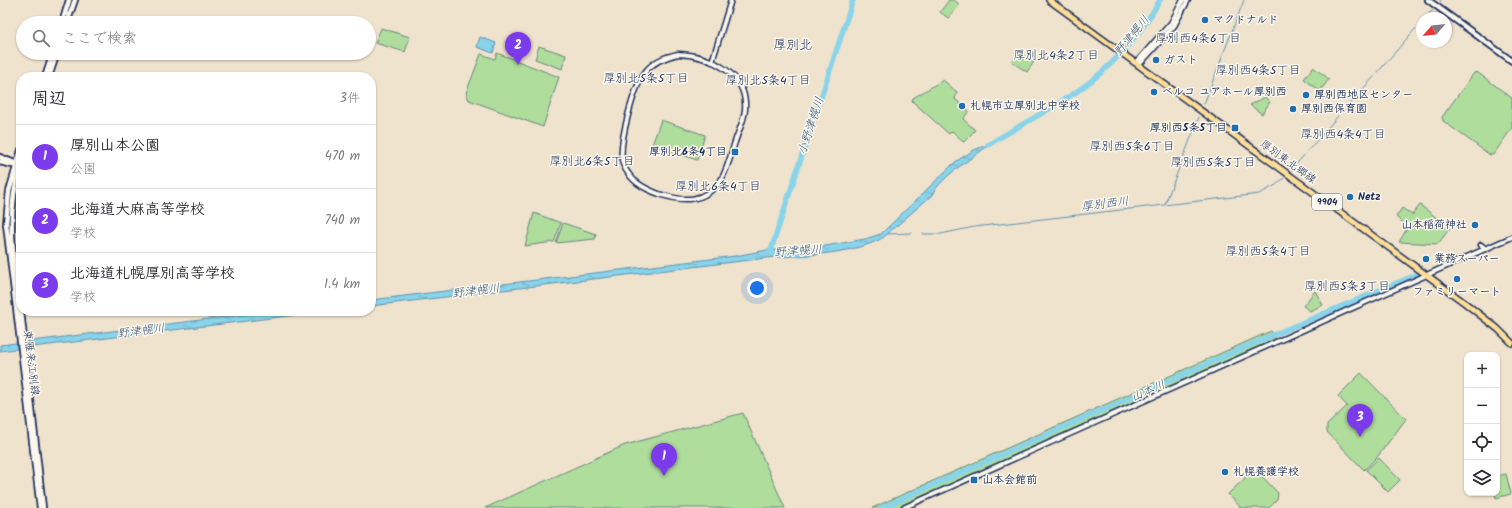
<!DOCTYPE html>
<html lang="ja">
<head>
<meta charset="utf-8">
<style>
  :root { --surface:#fff; --page:#f2f2f3; --text:#2b2b33; --muted:#7c7c81; --line:#e1e1e2; --accent:#7c3aed }
  body { margin:0; font-family:Kalam,"Klee One",sans-serif; background:var(--page); color:var(--text) }
  .controls { position:absolute; right:12px; bottom:12px; display:grid; overflow:hidden; border-radius:8px; box-shadow:0 1px 3px #0004 }
  .controls button { width:36px; height:36px; display:grid; place-items:center; padding:0; border:0; border-bottom:1px solid var(--line); background:var(--surface); color:var(--text); font:20px sans-serif }
  .compass { position:absolute; left:1416px; top:12px; width:36px; height:36px; border-radius:50%; background:var(--surface); box-shadow:0 1px 3px #0004; rotate:242deg }
  .you { position:absolute; left:757px; top:288px; width:14px; height:14px; margin:-10px; border:3px solid #fff; border-radius:50%; background:#1a73e8; box-shadow:0 0 0 6px #1a73e833 }
  .badge { display:grid; place-items:center; width:26px; height:26px; border-radius:50%; background:var(--accent); color:#fff; font-size:13px; font-weight:700 }
  .pin { position:absolute; translate:-50% -33px; filter:drop-shadow(0 1px 2px #0008) }
  .pin::after { content:''; position:absolute; top:21px; width:14px; height:12px; background:inherit; clip-path:polygon(0 0,100% 0,50% 100%) }
  .list { margin:0; padding:0; list-style:none }
  h2 { display:flex; justify-content:space-between; align-items:center; height:52px; margin:0; padding:0 16px; font-size:17px }
  h2 small { font-size:13px; font-weight:400; color:var(--muted) }
  .list li { display:grid; grid-template-columns:26px 1fr auto; gap:12px; align-items:center; box-sizing:border-box; height:64px; padding:0 16px; border-top:1px solid var(--line) }
  .list b { display:block; font-size:15px; white-space:nowrap }
  .list p { margin:0; font-size:13px; white-space:nowrap; color:var(--muted) }
  .list em { font-size:13px; font-style:normal; color:var(--muted) }
  .icon { flex:none; width:22px; height:22px; fill:none; stroke:currentColor; stroke-width:2; stroke-linecap:round; stroke-linejoin:round }
  .map { position:relative; flex:none; width:1512px; height:508px; overflow:hidden }
  .search { position:absolute; background:var(--surface); box-shadow:0 1px 3px #0004; left:16px; top:16px; width:360px; height:44px; display:flex; align-items:center; gap:10px; box-sizing:border-box; padding:0 14px; border-radius:22px; color:var(--muted); font-size:15px }
  .panel { position:absolute; background:var(--surface); box-shadow:0 1px 3px #0004; left:16px; top:72px; width:360px; height:244px; border-radius:16px }
  .map>svg:first-child { display:block }
  .green { fill:#afdd9c; stroke:#65867d }
  .water { fill:url(#water-ripples); stroke:#5d92b2 }
  .lines { fill:none; stroke-linecap:round; stroke-linejoin:round }
  .stream { stroke:#5d92b2; stroke-width:1 }
  .river { stroke:#89d4ea; stroke-width:5.5 }
  .tertiary-casing { stroke:#1b2f5e; stroke-width:7 }
  .secondary-casing { stroke:#1b2f5e; stroke-width:8 }
  .primary-casing { stroke:#1b2f5e; stroke-width:8 }
  .tertiary { stroke:#fbf7ec; stroke-width:4 }
  .secondary { stroke:#fbf7ec; stroke-width:4.5 }
  .primary { stroke:#fedd96; stroke-width:5 }
  .poi-dot { fill:#1f6fb2; stroke:#fbf7ec; stroke-width:1.5 }
  .labels { text-anchor:middle; dominant-baseline:central; stroke-width:3; stroke-linejoin:round; paint-order:stroke }
  .shield { fill:#fbf7ec; stroke:#5e6b89; stroke-width:1 }
  .shield-label { font-size:10px; font-weight:bold; fill:#1b2f5e }
  .poi-label { font-size:11px; font-weight:bold; fill:#1b2f5e; stroke:#fbf7ec; text-anchor:start }
  .street-label { font-size:11px; fill:#1b2f5e; stroke:#fbf7ec }
  .water-label { font-size:12px; font-style:italic; fill:#365881; stroke:#fbf7ec }
  .neighbourhood-label { font-size:12px; fill:#1b2f5e; stroke:#fbf7ec }
  .quarter-label { font-size:13px; fill:#1b2f5e; stroke:#fbf7ec }
</style>
</head>
<body>
<div class="map">
<svg width="1512" height="508" viewBox="0 0 1512 508">
  <defs>
    <pattern id="water-ripples" width="26" height="14" patternUnits="userSpaceOnUse"><rect width="26" height="14" fill="#89d4ea"/><path d="M2 4q2-2 4 0t4 0M15 11q2-2 4 0t4 0" fill="none" stroke="#76b6cb"/></pattern>
  </defs>
  <rect width="100%" height="100%" fill="#f0e3ce"/>
  <filter id="ink" filterUnits="userSpaceOnUse"><feTurbulence type="fractalNoise" baseFrequency=".025" numOctaves="2"/><feDisplacementMap in="SourceGraphic" scale="8" xChannelSelector="R" yChannelSelector="G"/><feConvolveMatrix kernelMatrix="1 2 1 2 8 2 1 2 1" color-interpolation-filters="sRGB"/></filter>
  <g filter="url(#ink)">
    <!-- green -->
    <path class="green" d="M949 0H954L960 5 948 18 940 12Z
      M381 28 410 37 405 52 375 43Z
      M539 46 566 55 562 69 535 59Z
      M1019 52 1034 62 1027 72 1012 62Z
      M497 53 559 77 543 127 469 100 466 93 481 54 495 59Z
      M1313 67 1329 79 1320 91 1304 79Z
      M1477 72 1512 98V128L1493 155H1490L1443 121 1442 117 1474 73Z
      M943 80 957 92 955 99 969 111 963 119 975 130 964 142 952 131 949 134 912 101 913 98Z
      M1265 97 1270 102 1262 114 1250 105Z
      M661 120 705 135 697 160 652 145Z
      M1420 205 1450 228 1438 244 1399 242 1408 227 1396 217 1402 208 1412 215Z
      M534 213 561 223 554 242 525 246Z
      M563 223 596 234 595 239 556 243Z
      M1315 291 1323 305 1310 311 1303 306Z
      M1271 331 1275 340 899 508H872Z
      M1361 373 1406 419 1378 456 1364 470 1327 432V425L1347 406 1338 396Z
      M743 413 785 508H485L625 445Z
      M1379 458 1400 480 1388 492 1366 470Z
      M1249 468 1251 470 1254 468 1278 493 1277 500 1269 508H1241L1228 494 1245 478V473Z
      M1506 474 1511 494 1496 498 1495 493H1497V476Z"/>
    <!-- water -->
    <path class="water" d="M480 37 496 43 493 53 477 47Z
      M993 142C977 155 940 177 932 195L884 237C859 253 805 256 775 257L371 306V300L735 256 767 250H803L865 239 881 234 955 162 974 150Z
      M273 311H329L0 351V345Z"/>
    <g class="lines">
      <!-- stream -->
      <path class="stream" d="M1440 2 1441 0
        M1425 18 1433 10
        M1419 25 1422 21
        M1378 72 1416 28
        M1359 93 1374 77
        M1204 104 1244 0
        M1341 113 1356 97
        M1293 168 1338 116
        M1165 204 1199 117
        M888 234 912 233
        M923 234H941L974 227 1259 194 1276 185 1284 178"/>
      <!-- river -->
      <path class="river" d="M988 145C1018 126 1050 110 1079 90 1111 68 1141 34 1160 0
        M770 253 853 0
        M881 508 1245 347 1416 275"/>
      <!-- tertiary casing -->
      <g class="tertiary-casing">
        <path id="tertiary" d="M678 54C709 55 748 73 745 110 744 121 738 132 735 142 731 154 728 168 721 180 704 203 684 202 659 194 643 188 630 181 623 164 617 147 634 85 646 71 654 61 665 57 678 54Z
          M712 62 731 0
          M1136 63 1171 23 1183 0
          M1139 65 1174 26 1188 0
          M1481 245 1486 249
          M903 508 1512 237"/>
      </g>
      <!-- secondary casing -->
      <g class="secondary-casing">
        <path id="secondary" d="M1428 0 1512 61
          M62 23 69 0
          M67 23 75 0
          M45 77 53 53
          M49 77 57 53
          M21 150 9 191 6 224 40 508
          M0 157 17 164
          M0 162 17 166
          M21 164C5 215 13 260 21 311
          M21 311 43 508"/>
      </g>
      <!-- primary casing -->
      <g class="primary-casing">
        <path id="primary" d="M1049 0 1465 303 1498 329 1512 343"/>
      </g>
      <!-- tertiary -->
      <use href="#tertiary" class="tertiary"/>
      <!-- secondary -->
      <use href="#secondary" class="secondary"/>
      <!-- primary -->
      <use href="#primary" class="primary"/>
    </g>
  </g>
  <!-- markers -->
  <g class="poi-dot">
    <circle cx="1205" cy="20" r="4"/>
    <circle cx="1156" cy="60" r="4"/>
    <circle cx="1154" cy="92" r="4"/>
    <circle cx="1306" cy="95" r="4"/>
    <circle cx="962" cy="106" r="4"/>
    <circle cx="1293" cy="109" r="4"/>
    <rect x="1231" y="124" width="8" height="8" rx="2"/>
    <rect x="731" y="148" width="8" height="8" rx="2"/>
    <circle cx="1350" cy="197" r="4"/>
    <circle cx="1475" cy="225" r="4"/>
    <circle cx="1426" cy="259" r="4"/>
    <circle cx="1457" cy="279" r="4"/>
    <circle cx="1225" cy="472" r="4"/>
    <rect x="970" y="476" width="8" height="8" rx="2"/>
  </g>
  <g class="labels">
    <!-- shield labels -->
    <rect class="shield" x="1312" y="194" width="30" height="16" rx="3"/>
    <g class="shield-label">
      <text x="1327" y="202">9904</text>
    </g>
    <!-- poi labels -->
    <g class="poi-label">
      <text x="1213" y="20">マクドナルド</text>
      <text x="1164" y="60">ガスト</text>
      <text x="1162" y="92">ベルコ ユアホール厚別西</text>
      <text x="1314" y="95">厚別西地区センター</text>
      <text x="970" y="106">札幌市立厚別北中学校</text>
      <text x="1301" y="109">厚別西保育園</text>
      <text x="1227" y="128" text-anchor="end">厚別西5条5丁目</text>
      <text x="727" y="152" text-anchor="end">厚別北6条4丁目</text>
      <text x="1358" y="197">Netz</text>
      <text x="1467" y="225" text-anchor="end">山本稲荷神社</text>
      <text x="1434" y="259">業務スーパー</text>
      <text x="1457" y="292" text-anchor="middle">ファミリーマート</text>
      <text x="1233" y="472">札幌養護学校</text>
      <text x="982" y="480">山本会館前</text>
    </g>
    <!-- street labels -->
    <g class="street-label">
      <text transform="translate(1288 162) rotate(36)">厚別東北郷線</text>
      <text transform="translate(31 363) rotate(83)">東雁来江別線</text>
    </g>
    <!-- water labels -->
    <g class="water-label">
      <text transform="translate(1132 36) rotate(-51)">野津幌川</text>
      <text transform="translate(811 126) rotate(-72)">小野津幌川</text>
      <text transform="translate(1105 204) rotate(-7)">厚別西川</text>
      <text transform="translate(798 251) rotate(-4)">野津幌川</text>
      <text transform="translate(476 291) rotate(-7)">野津幌川</text>
      <text transform="translate(141 331) rotate(-7)">野津幌川</text>
      <text transform="translate(1148 391) rotate(-24)">山本川</text>
    </g>
    <!-- neighbourhood labels -->
    <g class="neighbourhood-label">
      <text x="1198" y="38">厚別西4条6丁目</text>
      <text x="1056" y="55">厚別北4条2丁目</text>
      <text x="1258" y="70">厚別西4条5丁目</text>
      <text x="646" y="78">厚別北5条5丁目</text>
      <text x="768" y="80">厚別北5条4丁目</text>
      <text x="1343" y="134">厚別西4条4丁目</text>
      <text x="1132" y="146">厚別西5条6丁目</text>
      <text x="592" y="161">厚別北6条5丁目</text>
      <text x="1213" y="162">厚別西5条5丁目</text>
      <text x="718" y="186">厚別北6条4丁目</text>
      <text x="1268" y="251">厚別西5条4丁目</text>
      <text x="1347" y="286">厚別西5条3丁目</text>
    </g>
    <!-- quarter labels -->
    <g class="quarter-label">
      <text x="793" y="45">厚別北</text>
    </g>
  </g>
</svg>
<div class="controls">
<button>+</button>
<button>−</button>
<button><svg class="icon" aria-label="locate" viewBox="0 0 24 24"><circle cx="12" cy="12" r="6"/><path d="M12 2v4M12 18v4M2 12h4M18 12h4"/></svg></button>
<button><svg class="icon" aria-label="layers" viewBox="0 0 24 24"><path d="M12 4l9 5-9 5-9-5zM3 14l9 5 9-5"/></svg></button>
</div>
<svg class="compass" viewBox="-18 -18 36 36"><path d="M0-13l5 13h-10z" fill="#e53935"/><path d="M0 13l5-13h-10z" fill="#7c7c81"/></svg>
<div class="you"></div>
<div class="pin badge" style="left:664px;top:476px">1</div>
<div class="pin badge" style="left:518px;top:65px">2</div>
<div class="pin badge" style="left:1360px;top:437px">3</div>
<div class="search"><svg class="icon" aria-label="search" viewBox="0 0 24 24"><circle cx="10" cy="10" r="6"/><path d="M15 15l6 6"/></svg>ここで検索</div>
<section class="panel">
<h2>周辺<small>3件</small></h2>
<ul class="list">
<li><span class="badge">1</span><div><b>厚別山本公園</b><p>公園</p></div><em>470 m</em></li>
<li><span class="badge">2</span><div><b>北海道大麻高等学校</b><p>学校</p></div><em>740 m</em></li>
<li><span class="badge">3</span><div><b>北海道札幌厚別高等学校</b><p>学校</p></div><em>1.4 km</em></li>
</ul>
</section>
</div>
</body>
</html>
